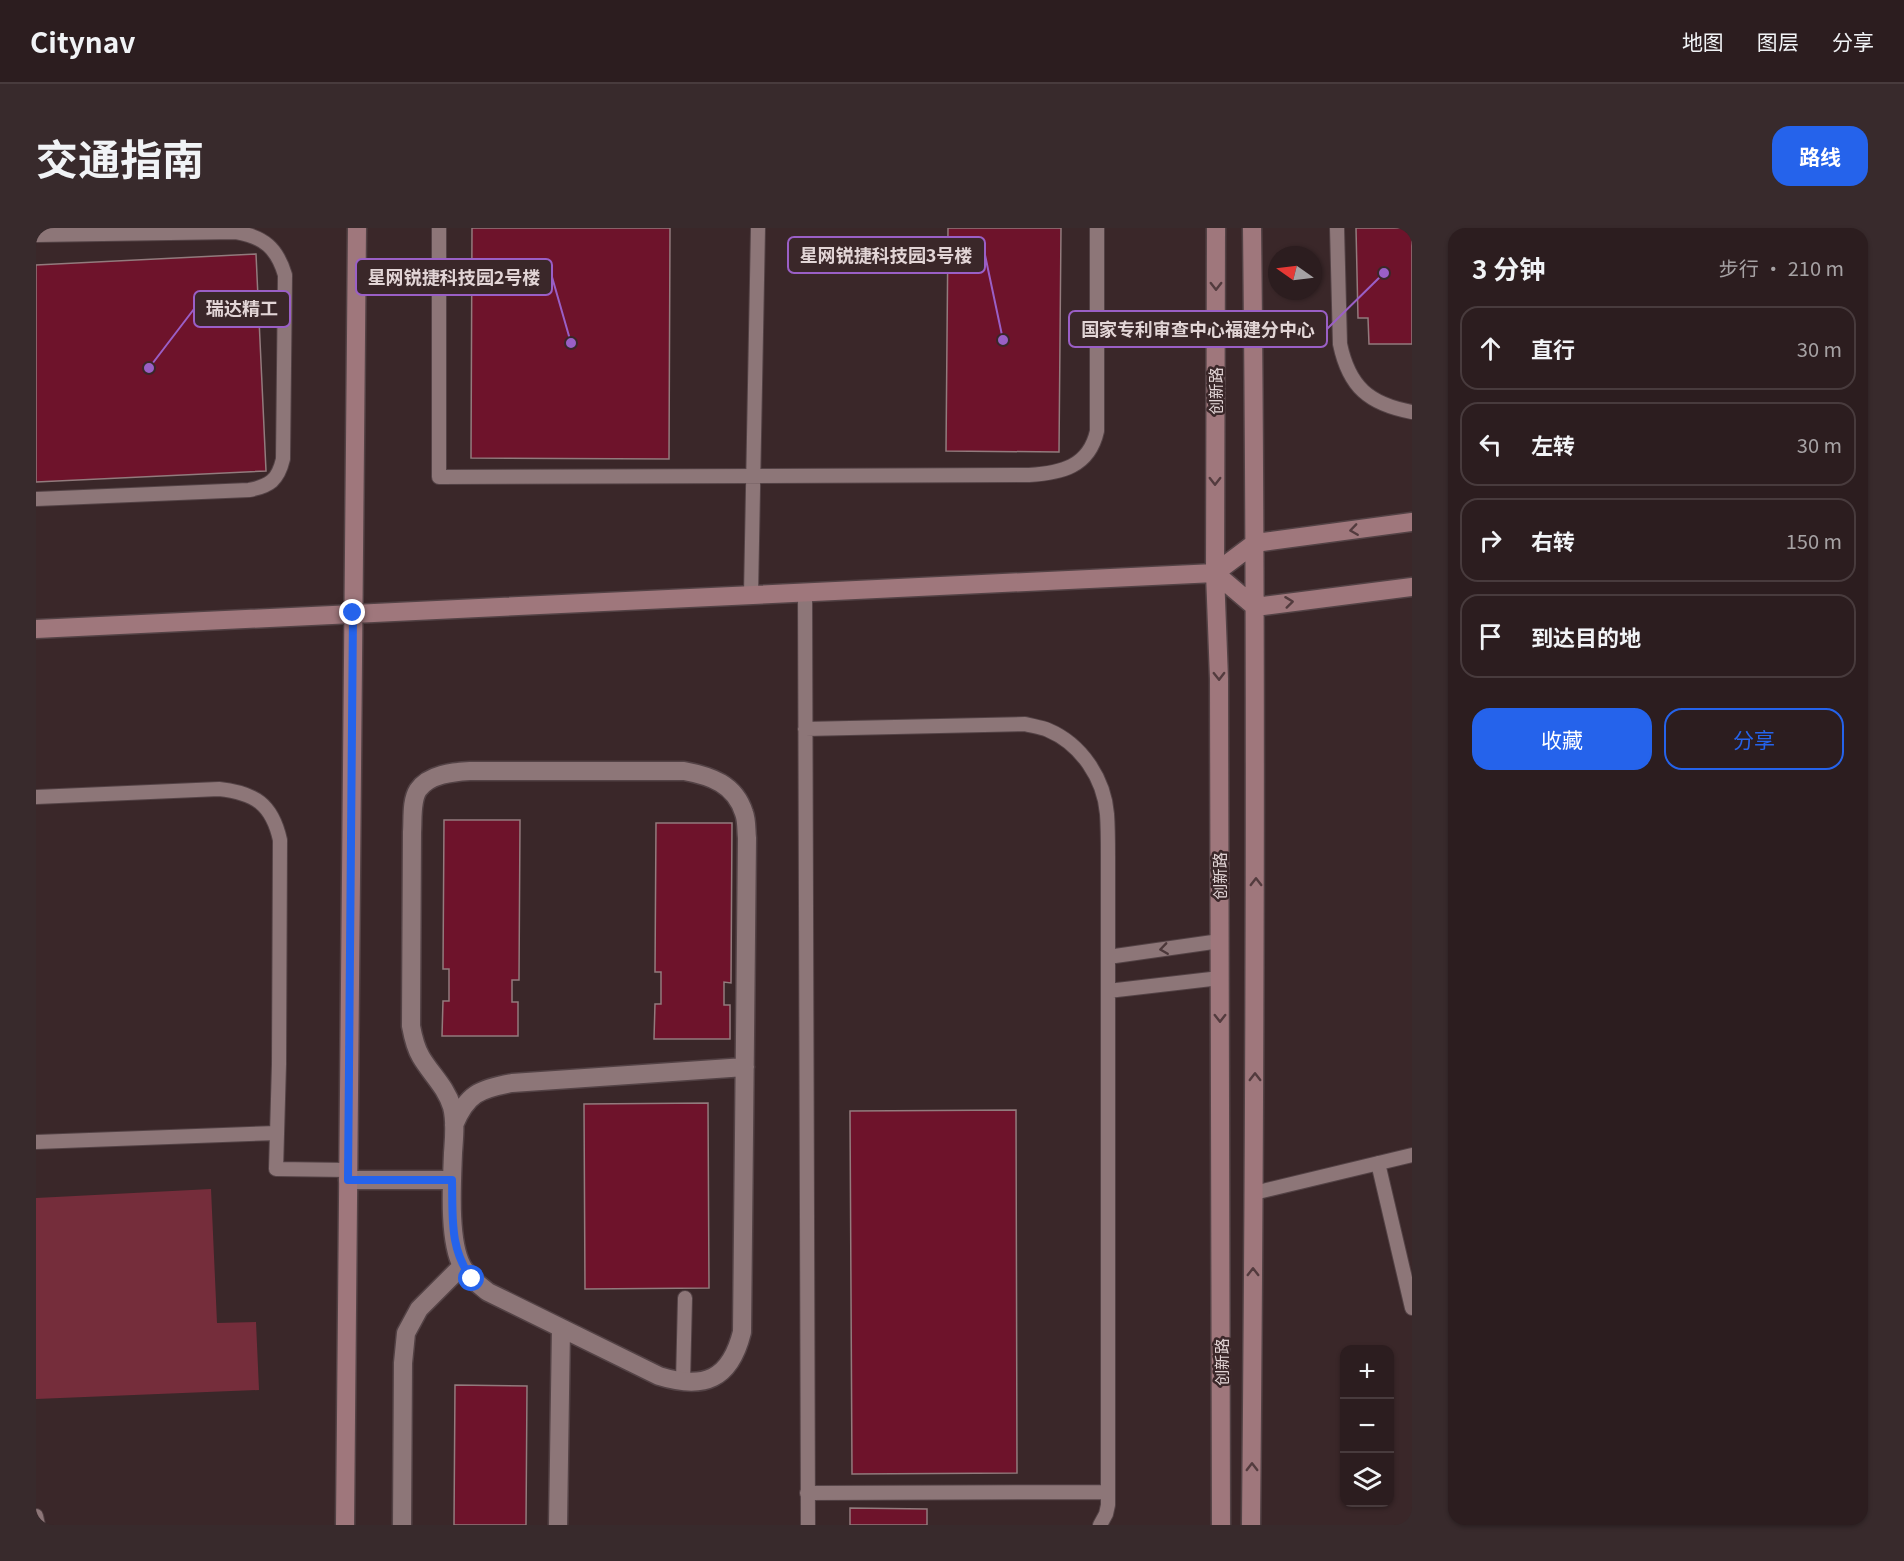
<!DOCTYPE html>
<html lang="zh">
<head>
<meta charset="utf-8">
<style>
  :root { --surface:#2c1d1f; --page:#382a2c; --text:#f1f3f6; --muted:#a6a2a4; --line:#483b3d; --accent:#2563eb }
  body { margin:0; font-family:Georgia,"Noto Sans SC",serif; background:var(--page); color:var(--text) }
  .controls { position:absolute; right:18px; bottom:18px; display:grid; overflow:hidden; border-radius:12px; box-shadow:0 2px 4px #0004 }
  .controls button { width:54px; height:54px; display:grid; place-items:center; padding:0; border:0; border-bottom:2px solid var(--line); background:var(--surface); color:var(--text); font:30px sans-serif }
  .compass { position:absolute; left:1232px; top:18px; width:54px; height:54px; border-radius:50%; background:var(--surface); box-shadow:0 2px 4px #0004; rotate:284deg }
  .stop { position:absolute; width:18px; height:18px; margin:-14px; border:4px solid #2563eb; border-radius:50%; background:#fff }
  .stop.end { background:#2563eb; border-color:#fff; box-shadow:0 2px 6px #0008 }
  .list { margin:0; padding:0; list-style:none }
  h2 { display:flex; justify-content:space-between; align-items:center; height:78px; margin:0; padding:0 24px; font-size:26px }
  h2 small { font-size:20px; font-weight:400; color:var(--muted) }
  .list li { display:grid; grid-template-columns:39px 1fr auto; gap:18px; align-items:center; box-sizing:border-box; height:84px; margin:0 12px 12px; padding:0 12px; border:2px solid var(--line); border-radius:18px }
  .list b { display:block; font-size:22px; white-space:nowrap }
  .list em { font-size:20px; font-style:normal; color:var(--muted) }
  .actions { display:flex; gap:12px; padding:18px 24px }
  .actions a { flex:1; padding:14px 0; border:2px solid var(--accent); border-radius:18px; text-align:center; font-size:21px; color:var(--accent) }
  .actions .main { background:var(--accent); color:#fff }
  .icon { flex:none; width:33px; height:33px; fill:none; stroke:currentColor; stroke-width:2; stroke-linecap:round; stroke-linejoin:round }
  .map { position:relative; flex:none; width:1376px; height:1297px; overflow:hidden; border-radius:18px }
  header { display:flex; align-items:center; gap:36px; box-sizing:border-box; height:84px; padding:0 30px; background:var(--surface); border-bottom:2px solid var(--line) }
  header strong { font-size:28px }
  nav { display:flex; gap:33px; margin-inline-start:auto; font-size:21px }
  .intro { display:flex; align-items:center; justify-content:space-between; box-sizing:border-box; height:144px; padding:0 36px }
  h1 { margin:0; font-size:42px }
  .button { padding:15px 27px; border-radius:18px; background:var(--accent); color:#fff; font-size:21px; font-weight:700 }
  main { display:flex; gap:36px; padding:0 36px }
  aside { flex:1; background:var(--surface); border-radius:18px; box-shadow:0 2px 4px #0004 }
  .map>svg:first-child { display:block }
  .green { fill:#752d3b }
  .building { fill:#6e132b; stroke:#927b7d; stroke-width:1.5 }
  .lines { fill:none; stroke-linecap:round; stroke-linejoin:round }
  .lane-casing { stroke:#534245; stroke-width:16 }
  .street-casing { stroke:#534245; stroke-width:21 }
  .secondary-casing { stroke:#534245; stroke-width:21 }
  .lane { stroke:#8d7678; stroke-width:14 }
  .street { stroke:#8d7678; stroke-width:18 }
  .secondary { stroke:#9f777c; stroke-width:18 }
  .oneway { stroke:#533b3e }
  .oneway2 { stroke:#4b3739 }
  .route { stroke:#2563eb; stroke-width:8 }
  .labels { text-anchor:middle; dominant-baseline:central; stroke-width:5; stroke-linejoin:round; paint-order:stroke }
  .street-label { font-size:16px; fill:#e2d5d6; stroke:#3a2729 }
  .leader { fill:none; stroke:#9a5fc6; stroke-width:2 }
  .callout-dot { fill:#9a5fc6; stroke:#3a2729; stroke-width:2 }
  .callout { fill:#3a2729; stroke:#9a5fc6; stroke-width:2 }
  .callout-label { font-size:18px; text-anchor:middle; font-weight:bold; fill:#e2d5d6 }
</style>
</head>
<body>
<header>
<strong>Citynav</strong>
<nav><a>地图</a><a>图层</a><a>分享</a></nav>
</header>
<div class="intro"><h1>交通指南</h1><a class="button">路线</a></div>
<main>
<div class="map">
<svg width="1376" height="1297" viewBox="0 0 1376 1297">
  <rect width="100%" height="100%" fill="#3a2729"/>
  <!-- green -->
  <path class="green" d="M175 961 181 1095 220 1094 223 1162 0 1171V970Z"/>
  <!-- building -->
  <path class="building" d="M436 0H634L633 231 435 230Z
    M912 0H1025L1023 224 910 223Z
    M1320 0H1376V116H1333L1332 90H1322Z
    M220 26 230 243 0 254V37Z
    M408 592H484L483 752H476V774H482V808H406L407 773H413V741H407Z
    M620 595H696L695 755 688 754V777H694V811H618L619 776H625V744H619Z
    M672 875 673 1060 549 1061 548 876Z
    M980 882 981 1245 816 1246 814 883Z
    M419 1157 491 1158 490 1297H418Z
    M814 1280 891 1281V1297H814Z"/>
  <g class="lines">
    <!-- lane casing -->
    <g class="lane-casing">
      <path id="lane" d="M403 0V249L993 247C1025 245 1053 239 1061 203V0
        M1301 0 1304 116C1313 159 1333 176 1376 184
        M0 7 200 4C228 9 241 20 249 47L247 231C242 252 234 258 213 262L0 271
        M769 364 772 1297
        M715 366 722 0
        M769 501 989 496C996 498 1005 499 1012 502 1045 516 1068 550 1071 586 1072 600 1072 614 1072 628V1277L1070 1286 1064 1297
        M0 569 183 561C219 565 236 576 244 612L243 836 240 941 312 942
        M1072 729 1184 713
        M1072 763 1184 750
        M0 914 241 905
        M1342 935 1376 1080
        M1218 965 1376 927
        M647 1154 649 1070
        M771 1265 1071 1264
        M0 1288 2 1297"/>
    </g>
    <!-- street casing -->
    <g class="street-casing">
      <path id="street" d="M434 543H648C675 548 699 556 708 585 711 593 710 602 711 610L706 1104C694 1152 668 1162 623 1148L452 1064C442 1056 432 1049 426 1038 412 1012 416 954 417 925 418 910 420 894 416 879 410 859 395 846 385 829 379 819 377 809 375 798L376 604C377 591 375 573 382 562 393 546 417 544 434 543Z
        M418 897C431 866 443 861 476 855L709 839
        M312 952H416
        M366 1297 367 1135 370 1105 383 1081 426 1038
        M522 1297 525 1100"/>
    </g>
    <!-- secondary casing -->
    <g class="secondary-casing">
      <path id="secondary" d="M1180 0 1179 345 1183 451 1185 1297
        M1376 294 1219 315 1179 345 1219 379 1376 359
        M0 401 1179 345
        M309 1297 321 0
        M1215 1297C1219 865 1221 432 1216 0"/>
    </g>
    <!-- lane -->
    <use href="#lane" class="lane"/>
    <!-- street -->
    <use href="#street" class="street"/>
    <!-- secondary -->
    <use href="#secondary" class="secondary"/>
  </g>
  <!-- one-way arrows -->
  <defs><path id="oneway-chevron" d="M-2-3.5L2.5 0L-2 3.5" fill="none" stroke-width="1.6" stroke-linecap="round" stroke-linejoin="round" transform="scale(1.5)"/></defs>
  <g class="oneway">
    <use href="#oneway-chevron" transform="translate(1180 58) rotate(90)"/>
    <use href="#oneway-chevron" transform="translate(1179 253) rotate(90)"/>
    <use href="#oneway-chevron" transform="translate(1318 302) rotate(172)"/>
    <use href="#oneway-chevron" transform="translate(1253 374) rotate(-7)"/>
    <use href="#oneway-chevron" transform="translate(1183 448) rotate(89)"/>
    <use href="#oneway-chevron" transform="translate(1220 654) rotate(-90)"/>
    <use href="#oneway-chevron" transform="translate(1184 790) rotate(90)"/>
    <use href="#oneway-chevron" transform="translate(1219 849) rotate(-90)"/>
    <use href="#oneway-chevron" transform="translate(1217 1044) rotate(-90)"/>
    <use href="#oneway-chevron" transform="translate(1216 1239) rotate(-90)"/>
  </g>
  <use class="oneway2" href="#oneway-chevron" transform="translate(1128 721) rotate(172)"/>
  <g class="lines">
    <!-- route -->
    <path class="route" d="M317 385 312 952H416C417 988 413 1021 436 1051"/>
  </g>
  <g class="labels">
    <!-- street labels -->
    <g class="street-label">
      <text transform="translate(1179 163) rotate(-90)">创新路</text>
      <text transform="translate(1183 648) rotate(-90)">创新路</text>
      <text transform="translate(1185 1134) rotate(-90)">创新路</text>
    </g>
  </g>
  <!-- callouts -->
  <path class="leader" d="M967 112L949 27M535 115L516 49M113 140L158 81M1348 45L1291 101"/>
  <g class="callout-dot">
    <circle cx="967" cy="112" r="6"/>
    <circle cx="535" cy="115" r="6"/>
    <circle cx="113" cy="140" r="6"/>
    <circle cx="1348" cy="45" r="6"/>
  </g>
  <g class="callout">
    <rect x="752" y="9" width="197" height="36" rx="6"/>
    <rect x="320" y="31" width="196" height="36" rx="6"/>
    <rect x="158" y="63" width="96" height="36" rx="6"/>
    <rect x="1033" y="83" width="258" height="36" rx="6"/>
  </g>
  <g class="callout-label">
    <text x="850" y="34">星网锐捷科技园3号楼</text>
    <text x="418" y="56">星网锐捷科技园2号楼</text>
    <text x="206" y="87">瑞达精工</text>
    <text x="1162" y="108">国家专利审查中心福建分中心</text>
  </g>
</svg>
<div class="controls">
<button>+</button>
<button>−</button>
<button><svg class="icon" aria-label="layers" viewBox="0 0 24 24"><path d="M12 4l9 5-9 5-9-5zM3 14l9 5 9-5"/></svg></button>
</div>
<svg class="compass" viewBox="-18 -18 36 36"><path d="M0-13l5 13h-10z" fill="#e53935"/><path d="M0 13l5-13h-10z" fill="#a6a2a4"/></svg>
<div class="stop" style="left:436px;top:1051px"></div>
<div class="stop end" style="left:317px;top:385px"></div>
</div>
<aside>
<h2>3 分钟<small>步行 · 210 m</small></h2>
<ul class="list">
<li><svg class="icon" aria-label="ahead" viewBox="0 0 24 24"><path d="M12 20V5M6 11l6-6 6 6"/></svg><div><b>直行</b></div><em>30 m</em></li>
<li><svg class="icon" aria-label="left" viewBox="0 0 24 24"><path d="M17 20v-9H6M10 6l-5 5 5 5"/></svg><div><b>左转</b></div><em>30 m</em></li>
<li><svg class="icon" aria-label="right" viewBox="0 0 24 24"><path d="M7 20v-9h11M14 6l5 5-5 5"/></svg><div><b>右转</b></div><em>150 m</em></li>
<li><svg class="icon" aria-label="arrive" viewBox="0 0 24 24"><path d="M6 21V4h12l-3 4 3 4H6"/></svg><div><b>到达目的地</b></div></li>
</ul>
<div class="actions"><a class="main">收藏</a><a>分享</a></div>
</aside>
</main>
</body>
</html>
